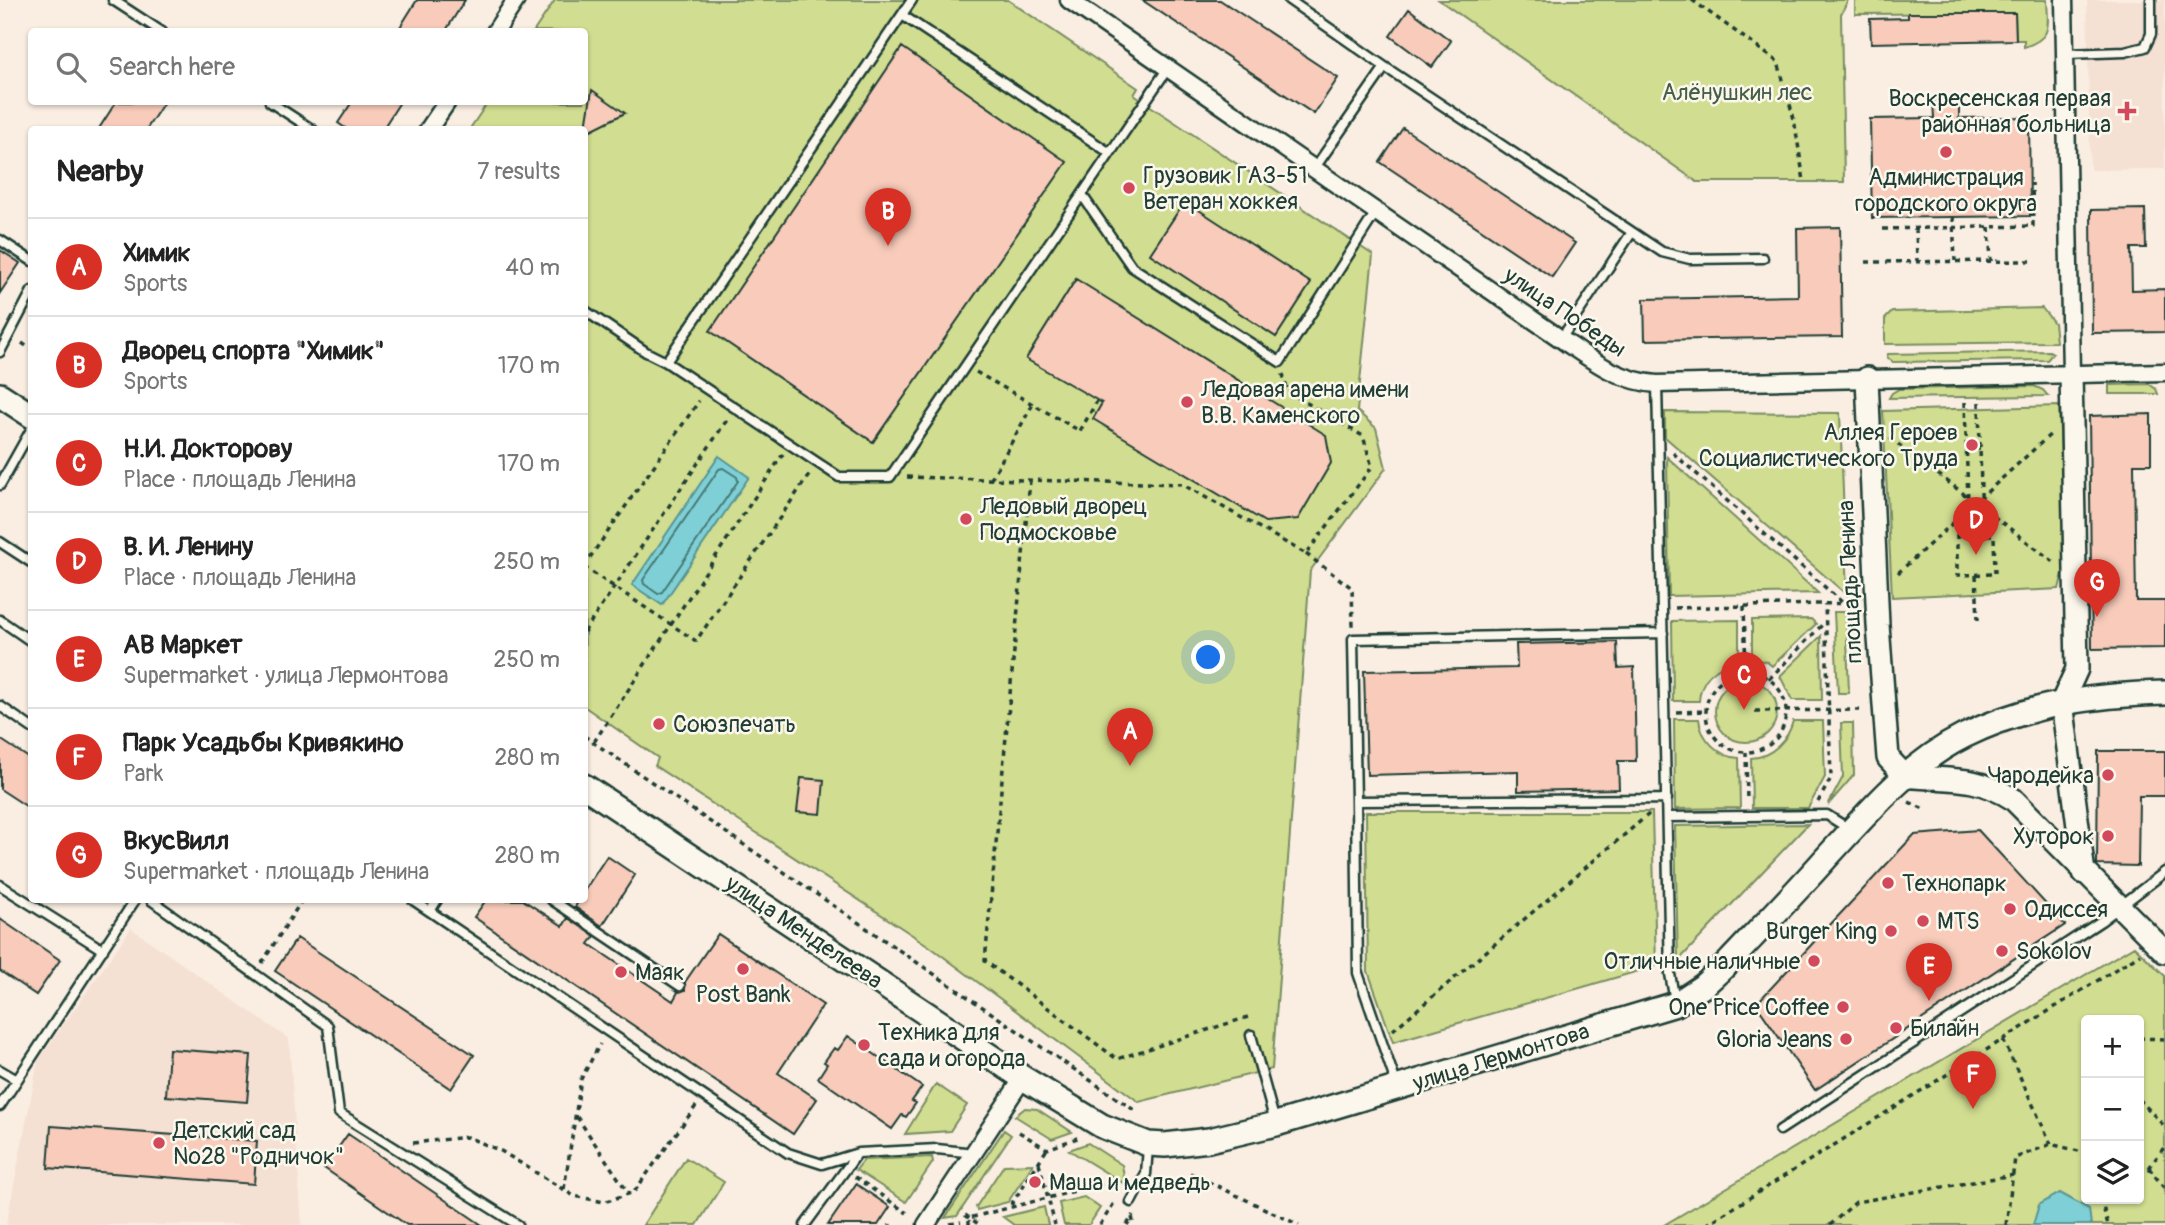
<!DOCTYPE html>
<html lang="en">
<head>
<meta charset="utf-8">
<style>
  :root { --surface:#fff; --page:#f6f6f6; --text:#222; --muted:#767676; --line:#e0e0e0; --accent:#d93025 }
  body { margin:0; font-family:Pangolin,sans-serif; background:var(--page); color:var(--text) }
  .controls { position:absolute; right:21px; bottom:21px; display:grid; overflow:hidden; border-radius:7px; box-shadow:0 2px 5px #0004 }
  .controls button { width:63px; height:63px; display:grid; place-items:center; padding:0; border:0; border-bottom:2px solid var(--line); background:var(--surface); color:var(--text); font:35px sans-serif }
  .you { position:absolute; left:1209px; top:658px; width:24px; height:24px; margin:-18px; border:5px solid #fff; border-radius:50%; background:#1a73e8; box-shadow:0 0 0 10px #1a73e833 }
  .badge { display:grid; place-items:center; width:46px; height:46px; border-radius:50%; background:var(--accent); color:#fff; font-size:23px; font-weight:700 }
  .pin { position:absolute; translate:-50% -58px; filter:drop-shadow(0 2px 4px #0008) }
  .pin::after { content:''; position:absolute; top:37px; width:24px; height:21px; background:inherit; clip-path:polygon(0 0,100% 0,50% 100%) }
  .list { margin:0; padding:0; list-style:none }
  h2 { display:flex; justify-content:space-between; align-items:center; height:91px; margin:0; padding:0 28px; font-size:30px }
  h2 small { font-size:23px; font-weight:400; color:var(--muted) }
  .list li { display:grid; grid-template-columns:46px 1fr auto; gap:21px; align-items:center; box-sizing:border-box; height:98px; padding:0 28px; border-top:2px solid var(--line) }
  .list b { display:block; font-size:26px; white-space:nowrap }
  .list p { margin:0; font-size:23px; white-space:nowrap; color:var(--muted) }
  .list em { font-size:23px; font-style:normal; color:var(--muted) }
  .icon { flex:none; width:38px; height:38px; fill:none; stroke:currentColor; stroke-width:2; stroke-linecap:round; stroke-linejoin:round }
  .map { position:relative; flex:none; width:2165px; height:1225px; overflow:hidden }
  .search { position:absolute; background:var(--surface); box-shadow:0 2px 5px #0004; left:28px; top:28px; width:560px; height:77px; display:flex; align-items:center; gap:18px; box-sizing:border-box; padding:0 24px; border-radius:7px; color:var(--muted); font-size:26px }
  .panel { position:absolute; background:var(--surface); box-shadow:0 2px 5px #0004; left:28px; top:126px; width:560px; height:777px; border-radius:7px }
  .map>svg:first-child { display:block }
  .built { fill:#f5e1d3 }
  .green { fill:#d1dd90; stroke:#788d62; stroke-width:2; fill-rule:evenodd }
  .water { fill:#7fd0d6; stroke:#599595; stroke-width:2 }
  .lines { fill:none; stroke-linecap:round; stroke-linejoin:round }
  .shore { stroke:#457875; stroke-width:2 }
  .building { fill:#f8cbba; stroke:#1f3d34; stroke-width:2 }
  .service-casing { stroke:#1f3d34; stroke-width:13 }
  .minor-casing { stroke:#1f3d34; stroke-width:21 }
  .tertiary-casing { stroke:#1f3d34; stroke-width:26 }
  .secondary-casing { stroke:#1f3d34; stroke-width:28 }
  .path { stroke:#1f3d34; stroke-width:3.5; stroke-dasharray:5 5; stroke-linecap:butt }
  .service { stroke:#fbf7ec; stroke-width:8 }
  .minor { stroke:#fbf7ec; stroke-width:16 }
  .tertiary { stroke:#fbf7ec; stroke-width:21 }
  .secondary { stroke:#fbf7ec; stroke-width:23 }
  .poi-dot { fill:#d1495b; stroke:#fbf7ec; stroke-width:2.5 }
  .labels { text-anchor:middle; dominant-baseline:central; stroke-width:5; stroke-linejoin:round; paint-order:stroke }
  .park-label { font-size:23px; fill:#435d46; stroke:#fbf7ec }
  .poi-label { font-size:23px; fill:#1f3d34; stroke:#fbf7ec; text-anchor:start }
  .street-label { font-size:23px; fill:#1f3d34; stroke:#fbf7ec }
</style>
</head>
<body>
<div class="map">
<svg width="2165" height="1225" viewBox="0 0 2165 1225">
  <rect width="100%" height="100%" fill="#faeee2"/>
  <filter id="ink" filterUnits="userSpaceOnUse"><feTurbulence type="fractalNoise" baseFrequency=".0143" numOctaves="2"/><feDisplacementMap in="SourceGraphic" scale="14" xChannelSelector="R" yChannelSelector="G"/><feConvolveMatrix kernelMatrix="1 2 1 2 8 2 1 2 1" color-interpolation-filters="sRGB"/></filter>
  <g filter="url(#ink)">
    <!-- built -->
    <path class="built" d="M2087 0H2165V169L2090 170Z
      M131 928 289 1039 302 1225H6L38 1061Z"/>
    <!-- green -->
    <path class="green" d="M555 0H1008L1138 88 1134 95 1373 255 1357 411 1376 428 1386 468 1310 571 1272 1069 1139 1102 929 946 655 766 658 758 585 707 584 130H469L488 102H584V32L534 31Z
      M1439 0H1848L1841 14 1844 182H1697Z
      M1855 0H2047C2048 26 2053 38 2024 47V40H2016L2015 13 1855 14Z
      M2042 308 2054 323 2056 342 1885 344V319L1892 312Z
      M2049 351 2053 353 2047 360 1893 362 1887 357 1888 354Z
      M2149 384 2156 389 2158 394H2109V385Z
      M2034 386 2043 390 2048 396 1889 398 1892 393 1899 389Z
      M2059 406 2065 565 2059 589 1892 597 1883 411Z
      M1665 412 1840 413 1847 595 1665 437Z
      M1667 457 1818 593 1669 596Z
      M1834 612H1846L1849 693H1838Z
      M1811 619 1816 624 1772 666 1767 662 1752 659V620Z
      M1739 620V660C1718 665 1700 677 1699 701H1673L1672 621Z
      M1821 636 1822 700H1792L1780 676Z
      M1715 711a31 31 0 1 1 62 0a31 31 0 1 1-62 0Z
      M1674 719H1699C1701 739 1719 757 1739 758L1740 808 1675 809Z
      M1793 721H1823L1825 777 1808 808H1752L1751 758C1772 757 1788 740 1793 721Z
      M1841 723H1853L1854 775 1828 805 1843 777Z
      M1366 812H1652L1656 966 1393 1042 1368 971Z
      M1808 824 1678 961 1675 826Z
      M2134 946 2165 976V1225H1664ZM2086 1020H2139V1199H2086Z
      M936 1084 967 1105 950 1131 905 1134Z
      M1025 1108 1037 1109 1072 1132 1052 1139 1015 1116Z
      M1004 1130 1011 1135 957 1216 945 1218Z
      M1088 1143 1122 1165 1124 1176 1123 1183 1069 1150Z
      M932 1157 933 1162 906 1202 856 1170 864 1160Z
      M686 1158 724 1182 697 1225H643Z
      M1033 1164 1008 1202 977 1210 976 1207 1004 1165Z
      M1084 1197 1100 1208 1089 1225H1064L1059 1203Z
      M1044 1207 1048 1225H1014L1003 1217Z"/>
    <!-- water -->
    <path class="water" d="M719 456 749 477 662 605 632 585Z
      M2060 1193 2089 1209 2091 1225H2033L2039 1205Z"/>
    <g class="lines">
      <!-- shore -->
      <path class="shore" d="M723 468 737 477 738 481 662 592 658 594 644 584 643 580 719 469Z"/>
    </g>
    <!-- building -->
    <path class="building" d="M417 0H465L445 32H397Z
      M1142 0H1220L1338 78 1314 114Z
      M1409 9 1451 41 1432 67 1390 36Z
      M1908 13H2015L2016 40 1871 43 1870 19 1908 18Z
      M902 47 1067 162 873 442 710 331Z
      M592 90 625 113 585 133Z
      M1933 100H1959V118L2029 117 2030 216 1872 218 1870 119 1934 118Z
      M116 102H164L146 130H98Z
      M352 102H400L382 130H348L338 123Z
      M1403 128 1575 243 1552 277 1380 162Z
      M1185 201 1311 283 1276 337 1150 254Z
      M2145 209 2146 248H2131L2132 290 2165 289V332L2092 333 2091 210Z
      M1840 227 1842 337 1645 340 1644 299 1798 296 1797 228Z
      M0 250 20 263 0 293Z
      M1076 279 1326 435 1331 463 1298 519 1265 522 1093 419 1102 403 1026 359Z
      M2151 414V464H2134L2136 601H2165V648L2092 649 2089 416Z
      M1617 642 1618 668 1634 667 1636 761H1618L1619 789 1518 791V771L1367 775 1364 671 1517 668 1516 644Z
      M0 739 32 760V810L0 789Z
      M2098 751H2165V796H2139L2138 866 2097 865Z
      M801 778 824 780 821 814 797 812Z
      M1978 830 2065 925 1815 1090 1756 1004 1914 835Z
      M607 856 635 875 602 926 575 907 579 900H584V891Z
      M486 900H523L563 926 568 918 595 936 589 944 673 1001 678 992 685 990V982L718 934 823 1005 778 1073 817 1099 793 1134 474 917Z
      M0 919 60 960 36 995 0 971Z
      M297 938 474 1055 451 1089 275 971Z
      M848 1036 922 1087 912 1101 916 1103 906 1117 902 1115 892 1129 818 1078 827 1064 824 1062 834 1048 838 1050Z
      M169 1049 251 1055 247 1102 166 1096Z
      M51 1126 257 1141 254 1184 48 1168Z
      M348 1134 482 1225H407L324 1168Z
      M856 1184 890 1207 878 1225H828Z"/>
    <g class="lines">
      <!-- service casing -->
      <g class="service-casing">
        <path id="service" d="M113 0 162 32
          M1289 0 1385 67 1662 252 1690 259 1763 258
          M902 15 1110 153
          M2066 54 2125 52 2145 47 2151 34V0
          M270 102 313 130
          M1314 169 1385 67
          M1082 195 1132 267 1280 362 1376 212
          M0 240 32 261
          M584 310 646 352 666 362 912 0
          M1561 339 1632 232
          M0 352 32 291
          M666 362 839 477H890L1168 68
          M1657 384 1670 974 1675 1001
          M0 485 32 428
          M0 542 32 563
          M0 620 32 642
          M1663 633 1353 639 1356 801 1667 799
          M0 706 32 728
          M1356 801 1358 973 1397 1086
          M1667 817 1827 815 1849 829
          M0 885 103 950
          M151 900 328 1026 339 1113 518 1225
          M413 900 788 1153 822 1164 858 1153 937 1149 965 1152 972 1155
          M552 900 680 986
          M430 911 437 900
          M1251 1035 1275 1122
          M0 1070 17 1080
          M0 1106 135 900
          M1780 1130 2101 921 2165 872
          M1131 1202 1146 1174 1148 1147
          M805 1225 857 1154"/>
      </g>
      <!-- minor casing -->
      <g class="minor-casing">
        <path id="minor" d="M1069 0 1561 339C1592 360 1618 381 1657 384L2165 372
          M2064 0 2071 373
          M495 32 516 0
          M428 130 447 102
          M926 1225 1023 1078"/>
      </g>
      <!-- tertiary casing -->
      <g class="tertiary-casing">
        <path id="tertiary" d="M2071 373 2077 669 2062 702 2084 873
          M1867 378 1878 625 1888 758 1905 776C1949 781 1973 774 2013 799L2165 952"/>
      </g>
      <!-- secondary casing -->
      <g class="secondary-casing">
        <path id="secondary" d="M0 395 32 416
          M584 786 1023 1078 1102 1126 1148 1144 1165 1145 1209 1140 1276 1124 1676 1004 1703 986 1728 963C1761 928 1794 894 1826 858 1868 813 1908 764 1964 736 2029 704 2094 695 2165 693"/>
      </g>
      <!-- path -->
      <path class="path" d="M1692 0 1778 62 1794 119 1804 181
        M1953 217 1955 261
        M1989 227 1991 261
        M1916 228 1917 261
        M1883 229 2033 226 2032 183
        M1866 262 2033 261
        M22 343 32 350
        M976 372 1080 431 1097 401
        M1965 402 1969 535
        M1979 402 1982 535
        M1890 438 2054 562
        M1967 449H1980
        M1673 453 1843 603
        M907 477 1182 484 1306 554 1372 467 1363 436 1288 392 1283 374
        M991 479 1033 404
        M1030 480 985 961 1117 1059 1251 1016
        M1957 535H1994L1995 574 1957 575Z
        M1306 554 1352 588 1353 627
        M584 566 699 401
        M584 567 696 641 809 475
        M1898 573 2053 432
        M1976 575 1978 620
        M1744 606 1746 672
        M1675 608 1855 603
        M584 632 727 420
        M1706 712a40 40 0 1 1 80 0a40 40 0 1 1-80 0Z
        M1769 679 1826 621
        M1755 711 1861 710
        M1677 712 1706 711
        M584 736 1134 1110
        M594 742 783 454
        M1746 752 1747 802
        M1818 802 1831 778 1825 604
        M1909 802 1926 810
        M262 963 302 900
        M1393 1030 1649 814
        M2139 1038 2165 1039
        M2003 1040 2051 1144
        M2139 1099 2165 1127
        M577 1117 629 1194
        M1019 1132 1047 1149 1080 1137
        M413 1143 467 1137 501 1151 574 1196 604 1202 634 1192 696 1106
        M1039 1163 1055 1225
        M2149 1168 2165 1189
        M2139 1170 2149 1168 2165 1146
        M1190 1173 1299 1225
        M855 1177 907 1213
        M564 1189 581 1079 600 1044
        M2101 1199 2108 1225
        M1011 1205 1047 1149
        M965 1215 980 1225
        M1132 1217 1134 1225
        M950 1224 961 1222
        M890 1225V1224
        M969 1225V1218L1102 1184
        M1100 1225 1116 1200
        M1127 1225 1133 1215
        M1706 1225 2140 954
        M1830 1225 1856 1202 2013 1175
        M2006 1225 2015 1158 2051 1144 2086 1153"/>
      <!-- service -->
      <use href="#service" class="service"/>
      <!-- minor -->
      <use href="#minor" class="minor"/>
      <!-- tertiary -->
      <use href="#tertiary" class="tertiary"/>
      <!-- secondary -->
      <use href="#secondary" class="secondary"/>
    </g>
  </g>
  <!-- markers -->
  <g class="poi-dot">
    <path d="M2123.5 100.5h7v7h7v7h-7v7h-7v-7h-7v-7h7z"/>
    <circle cx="1946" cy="152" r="7"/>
    <circle cx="1129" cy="188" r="7"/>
    <circle cx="1187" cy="402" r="7"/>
    <circle cx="1972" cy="445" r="7"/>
    <circle cx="966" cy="519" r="7"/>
    <circle cx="659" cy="724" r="7"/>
    <circle cx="2108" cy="775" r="7"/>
    <circle cx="2108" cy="836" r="7"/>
    <circle cx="1888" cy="883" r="7"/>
    <circle cx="2010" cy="909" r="7"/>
    <circle cx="1923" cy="921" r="7"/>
    <circle cx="1891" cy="931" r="7"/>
    <circle cx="2002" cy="951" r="7"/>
    <circle cx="1814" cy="961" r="7"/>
    <circle cx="743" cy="969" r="7"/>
    <circle cx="621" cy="972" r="7"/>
    <circle cx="1843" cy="1007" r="7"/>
    <circle cx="1896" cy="1028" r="7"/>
    <circle cx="1846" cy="1039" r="7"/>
    <circle cx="864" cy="1045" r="7"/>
    <circle cx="159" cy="1143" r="7"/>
    <circle cx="1035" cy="1182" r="7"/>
  </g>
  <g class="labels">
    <!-- park labels -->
    <g class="park-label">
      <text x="1737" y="92">Алёнушкин лес</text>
    </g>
    <!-- poi labels -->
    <g class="poi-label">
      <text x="2111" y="98" text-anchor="end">Воскресенская первая<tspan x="2111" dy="26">районная больница</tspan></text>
      <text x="1143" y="175">Грузовик ГАЗ-51<tspan x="1143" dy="26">Ветеран хоккея</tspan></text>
      <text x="1946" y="177" text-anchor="middle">Администрация<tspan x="1946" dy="26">городского округа</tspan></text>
      <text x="1201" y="389">Ледовая арена имени<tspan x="1201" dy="26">В.В. Каменского</tspan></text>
      <text x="1958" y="432" text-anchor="end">Аллея Героев<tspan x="1958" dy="26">Социалистического Труда</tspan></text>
      <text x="980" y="506">Ледовый дворец<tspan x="980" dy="26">Подмосковье</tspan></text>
      <text x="673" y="724">Союзпечать</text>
      <text x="2094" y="775" text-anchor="end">Чародейка</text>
      <text x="2094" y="836" text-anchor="end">Хуторок</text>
      <text x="1902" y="883">Технопарк</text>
      <text x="2024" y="909">Одиссея</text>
      <text x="1937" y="921">MTS</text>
      <text x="1877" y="931" text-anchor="end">Burger King</text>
      <text x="2016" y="951">Sokolov</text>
      <text x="1800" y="961" text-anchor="end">Отличные наличные</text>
      <text x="635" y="972">Маяк</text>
      <text x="743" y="994" text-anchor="middle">Post Bank</text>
      <text x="1829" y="1007" text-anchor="end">One Price Coffee</text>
      <text x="1910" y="1028">Билайн</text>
      <text x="878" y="1032">Техника для<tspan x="878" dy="26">сада и огорода</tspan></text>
      <text x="1832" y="1039" text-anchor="end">Gloria Jeans</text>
      <text x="173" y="1130">Детский сад<tspan x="173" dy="26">№28 "Родничок"</tspan></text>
      <text x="1049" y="1182">Маша и медведь</text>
    </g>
    <!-- street labels -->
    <g class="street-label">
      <text transform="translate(1565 312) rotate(34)">улица Победы</text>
      <text transform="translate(1850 582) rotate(-93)">площадь Ленина</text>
      <text transform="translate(804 932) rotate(34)">улица Менделеева</text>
      <text transform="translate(1501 1057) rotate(-17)">улица Лермонтова</text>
    </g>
  </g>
</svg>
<div class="controls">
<button>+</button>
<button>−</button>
<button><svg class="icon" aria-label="layers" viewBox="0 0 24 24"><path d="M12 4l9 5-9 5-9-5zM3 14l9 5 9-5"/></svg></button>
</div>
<div class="you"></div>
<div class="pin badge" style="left:1130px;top:766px">A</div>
<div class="pin badge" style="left:888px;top:246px">B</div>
<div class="pin badge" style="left:1744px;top:710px">C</div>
<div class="pin badge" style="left:1976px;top:555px">D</div>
<div class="pin badge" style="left:1929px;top:1001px">E</div>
<div class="pin badge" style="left:1973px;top:1109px">F</div>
<div class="pin badge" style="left:2097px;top:617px">G</div>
<div class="search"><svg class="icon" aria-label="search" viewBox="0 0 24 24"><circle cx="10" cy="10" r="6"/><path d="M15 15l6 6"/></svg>Search here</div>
<section class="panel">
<h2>Nearby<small>7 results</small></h2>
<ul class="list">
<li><span class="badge">A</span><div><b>Химик</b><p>Sports</p></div><em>40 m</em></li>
<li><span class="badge">B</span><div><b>Дворец спорта &quot;Химик&quot;</b><p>Sports</p></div><em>170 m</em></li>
<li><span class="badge">C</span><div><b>Н.И. Докторову</b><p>Place · площадь Ленина</p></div><em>170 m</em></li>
<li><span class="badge">D</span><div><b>В. И. Ленину</b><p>Place · площадь Ленина</p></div><em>250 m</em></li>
<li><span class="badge">E</span><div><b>АВ Маркет</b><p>Supermarket · улица Лермонтова</p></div><em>250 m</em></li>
<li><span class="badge">F</span><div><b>Парк Усадьбы Кривякино</b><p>Park</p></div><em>280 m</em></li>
<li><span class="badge">G</span><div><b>ВкусВилл</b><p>Supermarket · площадь Ленина</p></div><em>280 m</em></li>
</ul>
</section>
</div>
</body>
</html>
